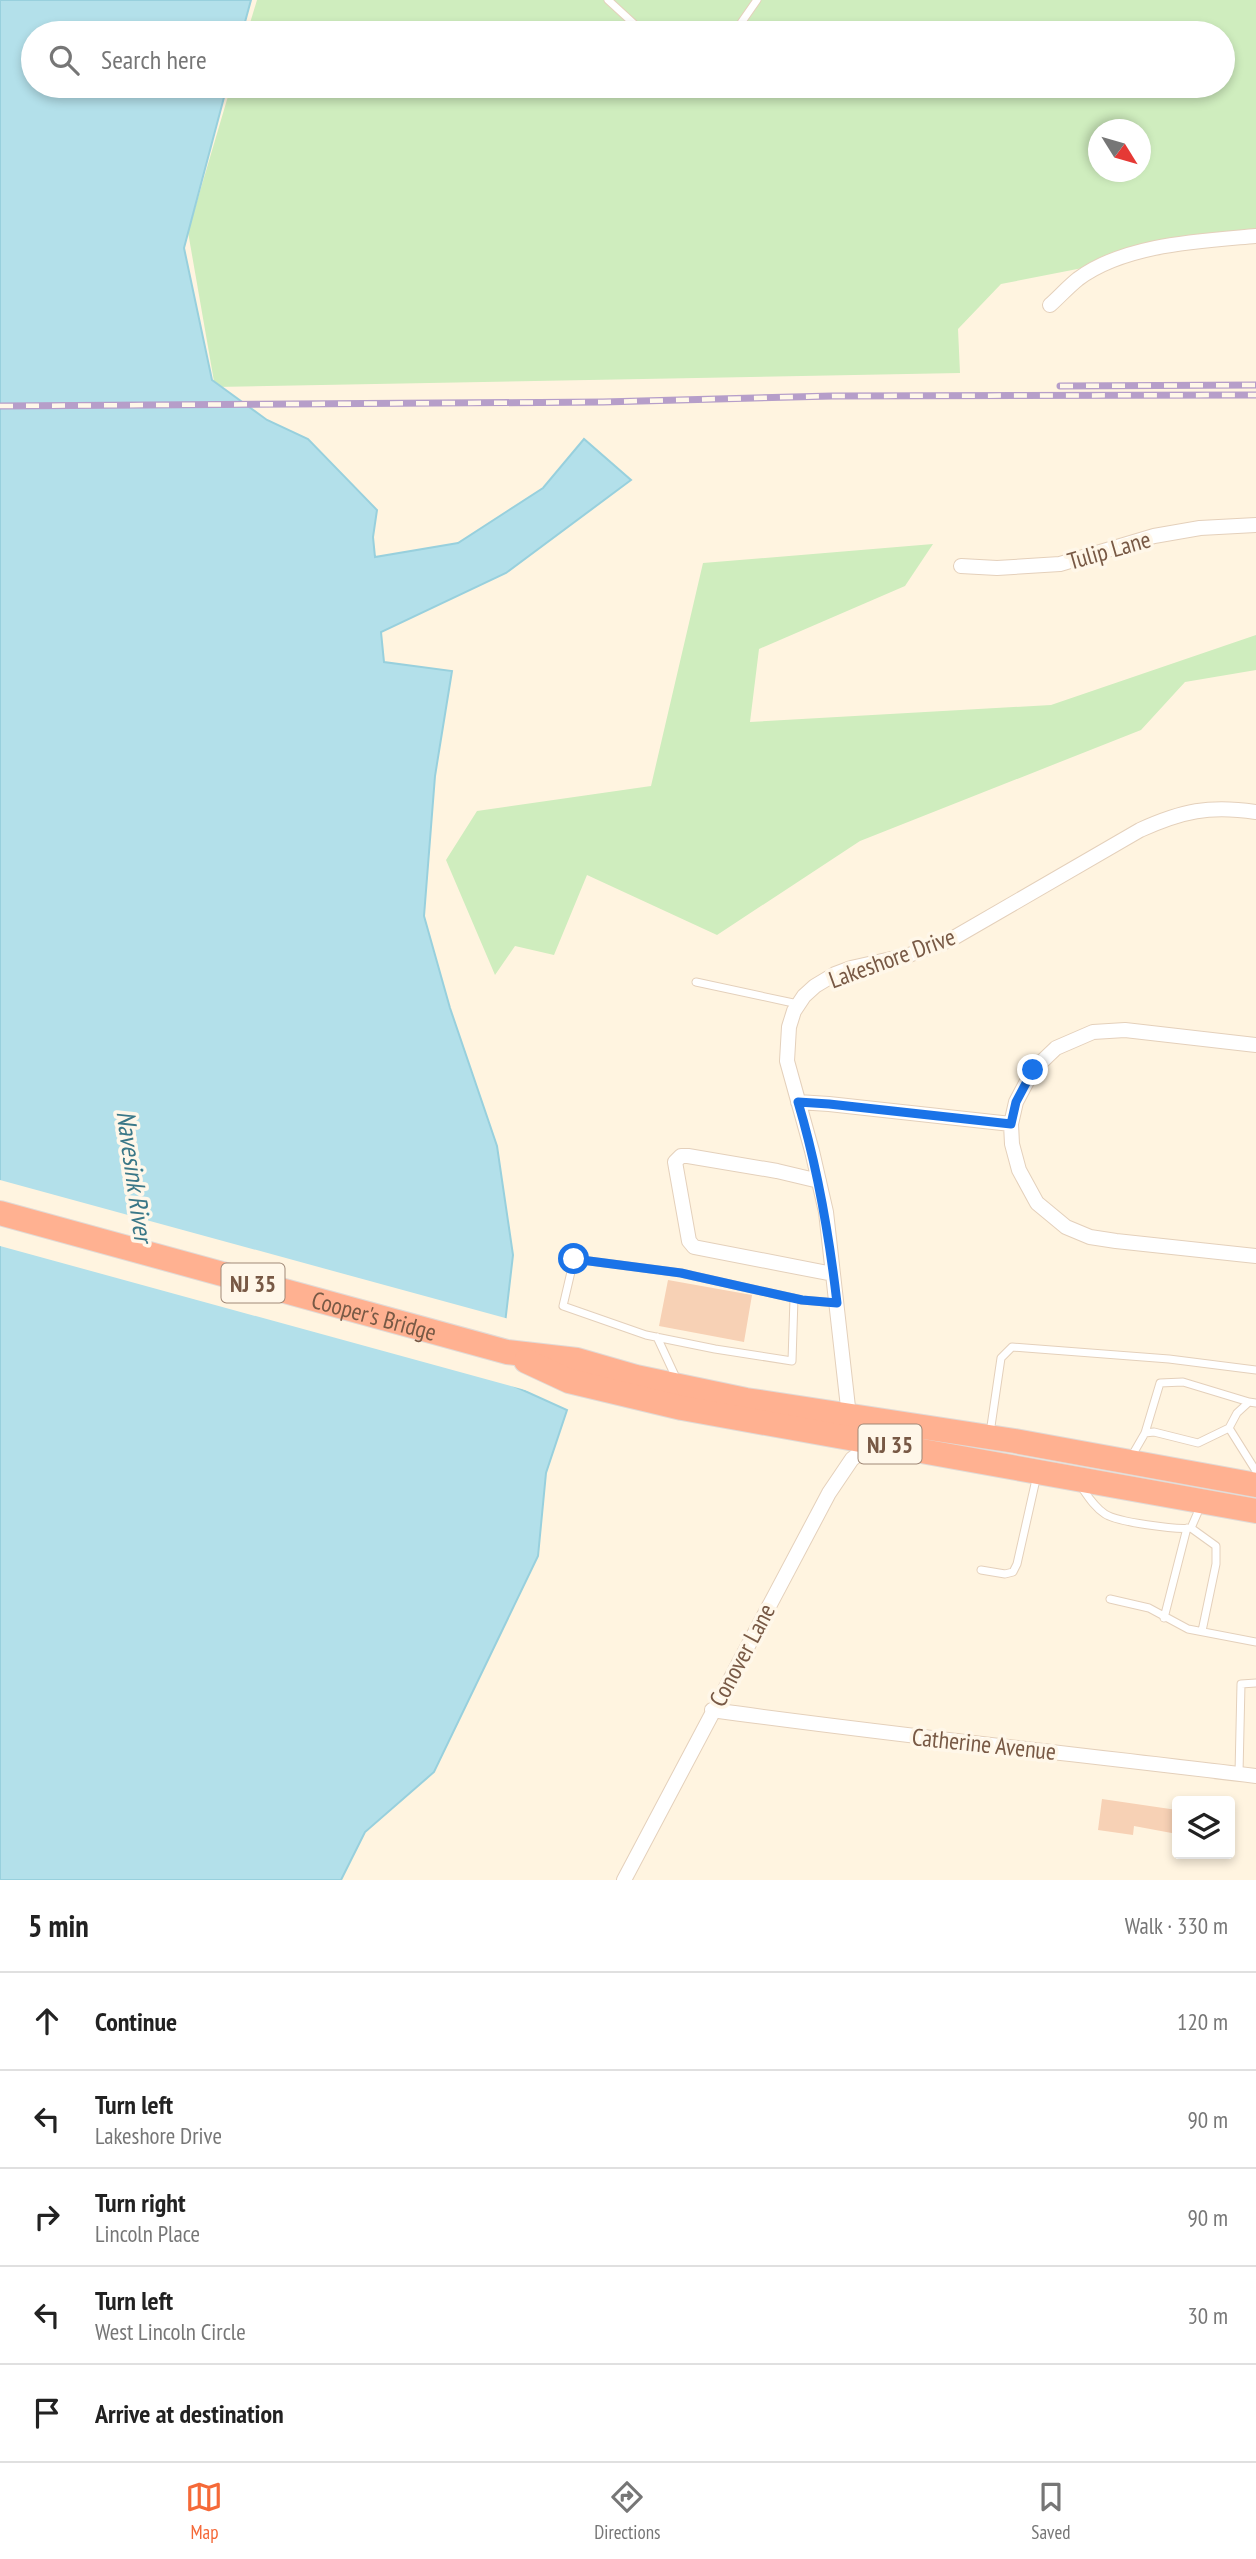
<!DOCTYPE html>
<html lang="en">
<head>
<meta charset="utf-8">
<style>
  :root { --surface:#fff; --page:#f6f6f6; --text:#222; --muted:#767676; --line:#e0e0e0; --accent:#f56938 }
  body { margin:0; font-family:"PT Sans Narrow",sans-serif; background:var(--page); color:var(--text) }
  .controls { position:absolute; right:21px; bottom:21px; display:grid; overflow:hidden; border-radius:7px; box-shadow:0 4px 10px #0003 }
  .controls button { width:63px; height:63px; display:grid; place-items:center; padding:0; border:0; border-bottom:2px solid var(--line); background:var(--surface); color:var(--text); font:35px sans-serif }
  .compass { position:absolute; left:1088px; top:119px; width:63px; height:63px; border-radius:50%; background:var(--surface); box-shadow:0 4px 10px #0003; rotate:127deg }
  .stop { position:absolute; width:21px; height:21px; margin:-16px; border:5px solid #1a73e8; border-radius:50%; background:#fff }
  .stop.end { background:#1a73e8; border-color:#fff; box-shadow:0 2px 7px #0008 }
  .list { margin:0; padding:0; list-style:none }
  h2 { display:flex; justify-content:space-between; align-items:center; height:91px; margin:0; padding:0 28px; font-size:30px }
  h2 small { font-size:23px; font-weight:400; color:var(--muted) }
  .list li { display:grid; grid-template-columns:46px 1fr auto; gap:21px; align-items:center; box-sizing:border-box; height:98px; padding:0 28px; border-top:2px solid var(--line) }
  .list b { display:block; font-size:26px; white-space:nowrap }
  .list p { margin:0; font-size:23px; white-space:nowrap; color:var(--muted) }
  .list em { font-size:23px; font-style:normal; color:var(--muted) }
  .icon { flex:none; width:38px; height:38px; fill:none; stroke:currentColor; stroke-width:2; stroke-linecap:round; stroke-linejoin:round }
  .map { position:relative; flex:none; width:1256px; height:1880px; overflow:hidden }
  .search { position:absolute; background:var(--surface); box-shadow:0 4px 10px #0003; left:21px; right:21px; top:21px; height:77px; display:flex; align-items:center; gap:18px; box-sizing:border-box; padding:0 24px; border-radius:38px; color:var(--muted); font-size:26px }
  .sheet { height:581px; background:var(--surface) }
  nav { display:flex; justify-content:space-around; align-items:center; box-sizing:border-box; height:98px; border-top:2px solid var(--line); background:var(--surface); font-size:19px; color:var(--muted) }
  nav a { display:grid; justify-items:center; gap:4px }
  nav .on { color:var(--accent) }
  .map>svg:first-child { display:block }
  .green { fill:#cfedbe; fill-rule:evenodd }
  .water { fill:#b3e0ea; stroke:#98d0dd; stroke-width:2 }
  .pier { fill:#fff4e0 }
  .building { fill:#f7d1b5 }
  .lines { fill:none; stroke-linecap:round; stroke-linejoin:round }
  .lane-casing { stroke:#e4d0bb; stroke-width:9 }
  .street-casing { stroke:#e4d0bb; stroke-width:16 }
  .highway-casing { stroke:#e1dad6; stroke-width:26 }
  .lane { stroke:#fff; stroke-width:7 }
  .street { stroke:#fff; stroke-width:14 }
  .highway { stroke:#ffb191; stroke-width:24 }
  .rail-casing { stroke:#b69ec9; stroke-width:7 }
  .rail { stroke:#fff7e9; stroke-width:4.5; stroke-dasharray:13; stroke-linecap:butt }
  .route { stroke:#1a73e8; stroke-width:9 }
  .labels { text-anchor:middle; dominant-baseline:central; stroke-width:7; stroke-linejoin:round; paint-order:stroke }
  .shield { fill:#fff7e9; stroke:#a08876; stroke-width:2 }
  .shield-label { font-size:23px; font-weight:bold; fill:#785945 }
  .street-label { font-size:24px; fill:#785945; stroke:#fff7e9 }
  .water-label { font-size:26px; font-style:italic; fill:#3a7787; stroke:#fff7e9 }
</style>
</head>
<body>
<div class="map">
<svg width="1256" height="1880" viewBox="0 0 1256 1880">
  <rect width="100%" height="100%" fill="#fff4e0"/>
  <!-- green -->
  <path class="green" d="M257 0H1256V234L1001 284 958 329 960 373 215 387 188 232 231 86H1223V33H247ZM1098 130H1140V172H1098Z
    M933 544 905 586 759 649 750 722 1051 705 1256 635V670L1185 682 1141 730 860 841 717 935 587 875 554 955 515 946 495 975 446 860 477 811 651 786 703 563Z"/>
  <!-- water -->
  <path class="water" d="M0 0H251L242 33H33V86H227L184 248 212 380 267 420 308 439 377 510 373 537 375 557 458 543 543 488 584 439 631 480 506 573 381 632 384 662 452 671 435 776 424 916 450 1008 497 1146 513 1255 504 1332 507 1383 567 1410 546 1473 538 1556 434 1772 365 1832 341 1880H0Z"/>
  <!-- pier -->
  <path class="pier" d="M0 1180 509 1319 507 1332 511 1380 529 1391 0 1246Z"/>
  <!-- building -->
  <path class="building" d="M668 1280 752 1295 744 1342 659 1326Z
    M1102 1799 1177 1810V1834L1134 1826 1133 1835 1098 1830Z"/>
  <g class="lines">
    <!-- lane casing -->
    <g class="lane-casing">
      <path id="lane" d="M608 0 644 33
        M734 33 757 0
        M696 982 798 1004
        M794 1298 792 1361 715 1349 646 1335 563 1306 574 1259 681 1273 802 1300 836 1303
        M657 1337 677 1380
        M1229 1428 1256 1471
        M990 1433 1001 1358 1012 1347 1169 1359 1256 1370
        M1145 1433 1154 1432 1198 1443 1229 1428 1237 1413 1249 1402 1256 1403
        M1130 1459 1145 1433 1160 1383 1183 1382 1249 1402
        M1080 1485C1087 1495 1094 1507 1105 1514 1117 1522 1176 1530 1191 1528L1201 1505
        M1191 1528 1216 1546V1564L1202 1631
        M981 1570 1005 1574 1013 1572 1017 1564 1037 1475
        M1110 1599 1149 1608 1188 1629 1256 1642
        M1164 1618 1187 1528
        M1239 1773 1241 1684 1256 1683"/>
    </g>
    <!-- street casing -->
    <g class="street-casing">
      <path id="street" d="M1050 305C1059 297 1068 287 1078 279 1125 244 1200 241 1256 236
        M961 566 997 568 1060 564 1154 536 1200 528 1256 525
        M1256 1045 1125 1030 1093 1032 1056 1048 1033 1070 1016 1102 1011 1124 1012 1144 1019 1170 1037 1203 1066 1227 1090 1237 1116 1241 1256 1256
        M798 1102 829 1104 1011 1124
        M819 1181 777 1171 688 1156H681L675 1162 689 1241 694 1247 833 1274
        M849 1416 826 1212 812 1151 787 1061 789 1027 794 1011 804 996 815 986 835 974 851 968 909 955 950 940 1140 830C1182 811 1209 805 1256 812
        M712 1710C893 1735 1075 1754 1256 1776
        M624 1880 829 1493 852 1459 875 1442"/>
    </g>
    <!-- highway casing -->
    <g class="highway-casing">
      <g id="highway">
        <path id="s1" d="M0 1213 507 1352 577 1360 636 1377 746 1400 1015 1441 1256 1485"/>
        <path d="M526 1361 569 1381 682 1408 1256 1511"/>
      </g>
    </g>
    <!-- lane -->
    <use href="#lane" class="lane"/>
    <!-- street -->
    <use href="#street" class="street"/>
    <!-- highway -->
    <use href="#highway" class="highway"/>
    <!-- rail casing -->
    <g class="rail-casing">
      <path id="rail" d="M1060 386 1256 385
        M0 406 603 402 832 396 1256 395"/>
    </g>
    <!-- rail -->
    <use href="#rail" class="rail"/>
  </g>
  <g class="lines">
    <!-- route -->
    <path class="route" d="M574 1259 681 1273 802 1300 837 1303C829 1234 818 1169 798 1102L829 1104 1011 1124 1016 1102 1033 1070"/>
  </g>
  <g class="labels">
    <!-- shield labels -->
    <g class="shield">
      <rect x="221.5" y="1263.5" width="63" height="39" rx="5"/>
      <rect x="858.5" y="1424.5" width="63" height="39" rx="5"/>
    </g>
    <g class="shield-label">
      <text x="253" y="1283">NJ 35</text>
      <text x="890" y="1444">NJ 35</text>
    </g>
    <!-- street labels -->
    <g class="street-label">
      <text transform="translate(1109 550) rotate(-16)">Tulip Lane</text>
      <text transform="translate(892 958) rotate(-20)">Lakeshore Drive</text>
      <text stroke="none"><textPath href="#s1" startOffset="388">Cooper's Bridge</textPath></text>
      <text transform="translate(742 1655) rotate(-62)">Conover Lane</text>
      <text transform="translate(984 1744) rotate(6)">Catherine Avenue</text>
    </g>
    <!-- water labels -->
    <g class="water-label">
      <text transform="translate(135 1176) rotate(82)">Navesink River</text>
    </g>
  </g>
</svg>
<div class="controls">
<button><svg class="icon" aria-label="layers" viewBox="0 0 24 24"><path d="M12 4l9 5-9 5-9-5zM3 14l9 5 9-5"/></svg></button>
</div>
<svg class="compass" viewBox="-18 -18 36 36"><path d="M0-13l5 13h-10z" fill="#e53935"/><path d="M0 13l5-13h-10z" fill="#767676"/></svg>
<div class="stop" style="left:574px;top:1259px"></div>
<div class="stop end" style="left:1033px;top:1070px"></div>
<div class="search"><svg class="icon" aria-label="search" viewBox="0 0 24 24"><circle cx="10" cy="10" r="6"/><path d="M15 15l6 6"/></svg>Search here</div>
</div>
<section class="sheet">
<h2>5 min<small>Walk · 330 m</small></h2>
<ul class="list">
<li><svg class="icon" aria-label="ahead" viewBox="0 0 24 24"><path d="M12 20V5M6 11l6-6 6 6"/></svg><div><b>Continue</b></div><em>120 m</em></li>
<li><svg class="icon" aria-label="left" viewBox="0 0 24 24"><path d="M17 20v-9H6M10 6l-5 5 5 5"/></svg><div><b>Turn left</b><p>Lakeshore Drive</p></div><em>90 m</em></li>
<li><svg class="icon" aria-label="right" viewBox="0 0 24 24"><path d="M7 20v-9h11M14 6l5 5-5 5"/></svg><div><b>Turn right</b><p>Lincoln Place</p></div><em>90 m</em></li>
<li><svg class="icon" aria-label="left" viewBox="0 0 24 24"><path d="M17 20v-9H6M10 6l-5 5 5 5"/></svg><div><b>Turn left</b><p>West Lincoln Circle</p></div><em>30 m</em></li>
<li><svg class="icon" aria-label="arrive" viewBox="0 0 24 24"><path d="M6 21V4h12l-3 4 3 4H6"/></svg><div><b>Arrive at destination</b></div></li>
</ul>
</section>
<nav>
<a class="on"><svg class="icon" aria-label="map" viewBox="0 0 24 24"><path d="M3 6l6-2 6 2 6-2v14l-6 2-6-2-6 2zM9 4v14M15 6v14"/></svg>Map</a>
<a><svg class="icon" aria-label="directions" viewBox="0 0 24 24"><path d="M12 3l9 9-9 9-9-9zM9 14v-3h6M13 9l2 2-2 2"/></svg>Directions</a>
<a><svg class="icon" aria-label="saved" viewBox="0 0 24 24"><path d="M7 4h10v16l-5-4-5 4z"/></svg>Saved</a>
</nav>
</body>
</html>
